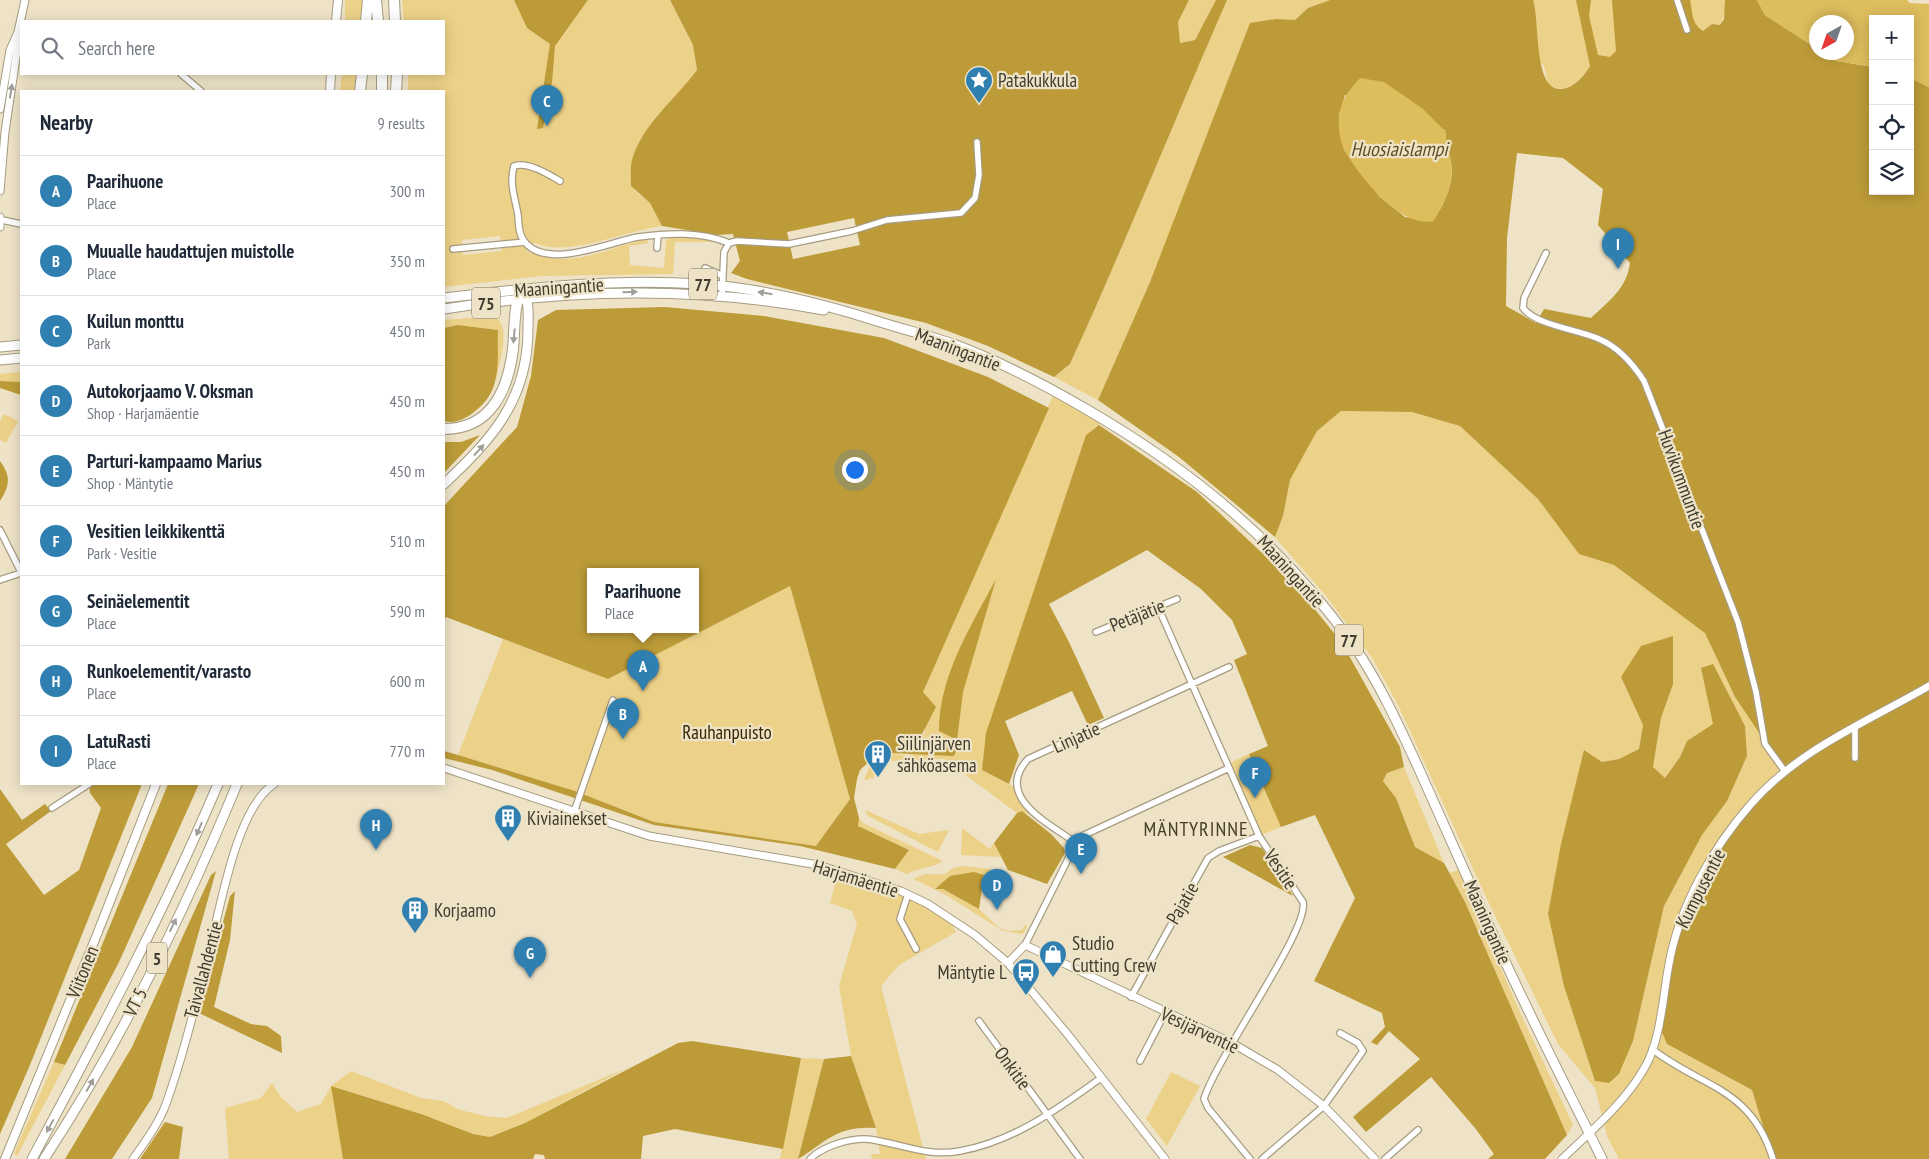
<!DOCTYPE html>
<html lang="en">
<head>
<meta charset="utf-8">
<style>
  :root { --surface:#fff; --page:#f2f2f3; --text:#1f2937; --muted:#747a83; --line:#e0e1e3; --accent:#2f7fb0 }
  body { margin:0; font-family:"PT Sans Narrow",sans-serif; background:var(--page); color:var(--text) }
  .controls { position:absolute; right:15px; top:15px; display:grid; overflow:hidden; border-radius:0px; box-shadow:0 2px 12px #0003 }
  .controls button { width:45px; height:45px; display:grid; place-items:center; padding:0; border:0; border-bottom:1px solid var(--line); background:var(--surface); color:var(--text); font:25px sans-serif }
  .compass { position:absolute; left:1809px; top:15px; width:45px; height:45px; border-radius:50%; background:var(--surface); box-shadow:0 2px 12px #0003; rotate:220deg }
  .you { position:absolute; left:854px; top:469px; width:18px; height:18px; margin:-12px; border:4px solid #fff; border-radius:50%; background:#1a73e8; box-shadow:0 0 0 8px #1a73e833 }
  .badge { display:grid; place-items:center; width:32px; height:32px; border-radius:50%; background:var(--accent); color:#fff; font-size:16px; font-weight:700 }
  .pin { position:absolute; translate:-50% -41px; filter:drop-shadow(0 1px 2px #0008) }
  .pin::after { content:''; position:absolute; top:26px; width:18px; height:15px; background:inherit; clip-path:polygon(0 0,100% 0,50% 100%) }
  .popup { position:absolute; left:587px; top:568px; width:112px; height:65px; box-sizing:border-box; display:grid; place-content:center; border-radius:0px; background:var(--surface); filter:drop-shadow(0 1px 4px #0005); font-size:16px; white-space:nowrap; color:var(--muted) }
  .popup b { font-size:19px; color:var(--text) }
  .popup::after { content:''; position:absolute; left:50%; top:100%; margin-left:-10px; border:10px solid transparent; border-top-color:var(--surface) }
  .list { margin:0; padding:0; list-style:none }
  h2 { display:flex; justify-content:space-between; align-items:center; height:65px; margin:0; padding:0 20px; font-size:21px }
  h2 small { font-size:16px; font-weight:400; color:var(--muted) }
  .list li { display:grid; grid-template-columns:32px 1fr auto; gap:15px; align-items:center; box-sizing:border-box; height:70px; padding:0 20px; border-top:1px solid var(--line) }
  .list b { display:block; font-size:19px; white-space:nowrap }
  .list p { margin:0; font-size:16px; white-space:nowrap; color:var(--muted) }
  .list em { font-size:16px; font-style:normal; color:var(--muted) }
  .icon { flex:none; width:28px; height:28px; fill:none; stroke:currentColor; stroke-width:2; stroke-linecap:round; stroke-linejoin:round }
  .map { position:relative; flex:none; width:1929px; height:1159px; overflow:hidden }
  .search { position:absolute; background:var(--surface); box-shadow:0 2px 12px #0003; left:20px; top:20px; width:425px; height:55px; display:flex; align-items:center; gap:12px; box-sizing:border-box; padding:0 18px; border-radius:0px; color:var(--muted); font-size:19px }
  .panel { position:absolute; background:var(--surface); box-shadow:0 2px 12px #0003; left:20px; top:90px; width:425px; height:695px; border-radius:0px }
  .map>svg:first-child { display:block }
  .green { fill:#ecd188; fill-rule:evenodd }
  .forest { fill:#bc9b38; fill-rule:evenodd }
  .water { fill:#debd5d }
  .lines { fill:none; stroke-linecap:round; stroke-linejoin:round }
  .minor-casing { stroke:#a69c81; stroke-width:8 }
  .tertiary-casing { stroke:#a69c81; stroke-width:9 }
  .secondary-casing { stroke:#a69c81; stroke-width:10 }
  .primary-casing { stroke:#a69c81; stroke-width:11 }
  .trunk-casing { stroke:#a69c81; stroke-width:11 }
  .motorway-casing { stroke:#a69c81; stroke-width:12 }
  .minor { stroke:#fff; stroke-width:5.5 }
  .tertiary { stroke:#fff; stroke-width:7 }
  .secondary { stroke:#fff; stroke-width:8 }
  .primary { stroke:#fff; stroke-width:9 }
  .trunk { stroke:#fff; stroke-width:9 }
  .motorway { stroke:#fff; stroke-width:10 }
  .oneway { fill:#a09e98 }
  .labels { text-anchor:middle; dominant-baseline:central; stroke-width:4.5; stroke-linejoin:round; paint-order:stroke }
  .shield { fill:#eee3c7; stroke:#746e5d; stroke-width:1 }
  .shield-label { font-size:18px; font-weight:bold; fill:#403c30 }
  .poi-label { font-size:19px; fill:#403c30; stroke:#eee3c7; text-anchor:start }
  .street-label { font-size:19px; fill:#403c30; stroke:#eee3c7 }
  .park-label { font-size:19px; fill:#352800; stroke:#eee3c7 }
  .water-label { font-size:20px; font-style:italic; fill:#5e4f27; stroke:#eee3c7 }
  .neighbourhood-label { font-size:20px; letter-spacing:1px; fill:#494028; stroke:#eee3c7 }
</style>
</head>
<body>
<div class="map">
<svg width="1929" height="1159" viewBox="0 0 1929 1159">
  <rect width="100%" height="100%" fill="#eee3c7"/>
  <!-- green -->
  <path class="green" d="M345 0H363L362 21H345Z
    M402 0H514L527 28 561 38 588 0H670L693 45 697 70 682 91 656 117 631 173 635 191 650 203 662 226C623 231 569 258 534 243L526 251C577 270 600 249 648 239V243L629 246 630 265 664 268 666 241 668 238 697 237 715 242H675L673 274 542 276 444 287V91H408V74H444V21H404ZM500 236 502 251 463 255 462 240Z
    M1189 0H1216L1195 40 1179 43 1178 22Z
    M1227 0H1330L1308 8 1295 20 1276 19 1150 282 1098 400 1054 377 1070 364C1125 244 1174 121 1227 0Z
    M1482 0H1730L1720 25 1712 24 1703 31 1590 65C1582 80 1565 96 1548 85L1544 66Z
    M342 74H357L354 91H340Z
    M495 316C512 330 499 361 496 380L498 330 458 325 444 328V320Z
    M21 372V382L0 381V374Z
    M1055 391 1105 420 1086 435 987 733 982 770 1018 789 1042 821 1022 811 1017 813 944 759 889 761 885 769 878 766 873 779 869 778 868 780H864L872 759 889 753 909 756 922 747H916L925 732 923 692Z
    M1341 411 1412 412 1460 426 1538 499 1579 554 1614 565 1662 601 1724 589 1705 633 1735 697 1784 770 1667 1044 1752 1090 1773 1159H1619L1607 1136 1595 1088 1558 1044 1484 893 1399 707 1373 659 1326 596 1275 537 1283 516 1290 480 1317 431ZM1673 636V684L1661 718 1653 767 1665 778 1680 757 1687 741 1714 724 1701 668 1747 756 1727 801 1702 835 1664 906 1633 1041 1619 1074 1609 1083 1595 1081 1564 986 1548 914 1584 751 1602 762 1619 759 1639 749 1643 725 1621 677Z
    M4 414 18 421 6 443 0 440V421Z
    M790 585 850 799 816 846 654 822 575 791 458 755 503 639 608 679Z
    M1249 754 1281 827 1259 836 1229 768 1232 762Z
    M1404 767 1444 863 1415 847 1396 798 1383 781 1387 773Z
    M865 810 919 834 949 830 938 852 868 816Z
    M859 818 863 823 943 861C936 867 918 868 907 874L895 869 909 850 858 826Z
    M962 828 990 849 994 843 1001 857 961 855Z
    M964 866 991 869V872L984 875C966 869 952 880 935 888L943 889 979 909 999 928 1008 931 1022 930 1025 924 1027 927 1023 934 1003 931 946 895 913 879 925 874H945L953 868Z
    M1458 870 1519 1010 1573 1125 1567 1135 1465 902 1449 873Z
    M839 871 901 891 947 917 956 932 899 965 881 986 926 1159H872L871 1154H880L876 1128 851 1056 839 986 857 924 852 911 830 903Z
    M801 1058 824 1059 798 1159H780Z
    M54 1062 65 1065 17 1156 14 1153Z
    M627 1068 525 1123 490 1137 473 1134 424 1115 332 1086 343 1159H229L225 1108 261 1098 272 1083 280 1096 297 1112 321 1104 331 1086 351 1071 421 1098 443 1101 460 1110 485 1116 507 1118Z
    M1171 1072 1200 1086 1167 1146 1146 1119Z"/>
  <!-- forest -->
  <path class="forest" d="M514 0H588L555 46 552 82 543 128 537 129 550 44 527 28Z
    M670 0H1189L1178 22 1180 43 1195 40 1216 0H1227C1174 121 1125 244 1070 364L1054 377 988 346 926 323 747 279 731 273 740 261 733 234 717 235 662 226 650 203 631 186C631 177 630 169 632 160 643 123 675 100 697 70L693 45ZM854 218 860 245 793 259 787 232Z
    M1330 0H1533C1540 19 1533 91 1561 89 1574 88 1584 76 1590 66L1576 0H1591L1589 16 1598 55 1610 57 1616 51 1612 0H1690C1693 13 1691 23 1703 31L1712 24 1720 25 1724 19 1725 0H1757L1765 15 1816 48V52L1823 53 1836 61 1873 67V191H1910V78L1929 87V1159H1773L1752 1090 1667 1044 1659 1025 1669 962 1695 890 1728 835 1784 770 1735 697 1705 633 1614 565 1579 554 1538 499 1460 426 1412 412 1341 411 1317 431 1290 480 1283 516 1275 537 1179 457 1098 400 1150 282 1250 23 1276 19 1295 20 1308 8ZM1345 95 1445 130C1446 142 1449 151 1451 162 1455 182 1444 205 1433 221L1405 217 1380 197 1344 150 1339 115ZM1517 153 1563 158 1603 189 1598 225 1630 263C1627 288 1609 301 1591 318L1544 309 1536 323 1506 306 1507 238Z
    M665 307 764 316 884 338 988 377 1049 408 923 692 936 707 916 746 922 747 932 738 959 744 954 756 889 753 872 759 860 770 857 779 854 798 859 818 858 826 909 850 895 869 800 846 654 825 492 770 444 758V751L458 755 575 791 654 822 816 846 850 799 790 586 608 679 446 617 444 621V506L517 427 531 376 538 320 556 310ZM590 572H696V630H590Z
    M458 325 498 330C497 366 503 393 470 415 462 420 453 424 444 421V328Z
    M0 381 21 382V395L0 388Z
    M1099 425 1197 492 1292 581 1342 643 1400 747 1404 767 1387 773 1383 781 1396 798 1415 847 1444 863 1465 902 1567 1135 1545 1159H1488L1494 1154 1475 1128 1431 1077 1366 1132 1353 1117 1420 1059 1389 1031 1377 1045 1371 1042 1385 1027 1382 1013 1314 981 1355 898 1315 815 1281 827 1249 754 1268 746 1234 660 1247 654 1232 620 1201 589 1147 550 1049 604 1069 642 1104 718 1088 725 1072 691 1005 721 1019 755 1009 784 982 770 986 733 1086 435Z
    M480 435 444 473V442H461Z
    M0 461C11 476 10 485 0 501Z
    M996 579 963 692 957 740 939 731C939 676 971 626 996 579Z
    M1673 636V684L1661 718 1653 767 1665 778 1680 757 1687 741 1713 724 1701 668 1713 664 1745 726 1747 756 1727 801 1702 835 1664 906 1633 1041 1619 1074 1609 1083 1595 1081 1564 986 1548 914 1561 844 1584 750 1602 762 1619 759 1639 749 1643 725 1621 677 1641 646Z
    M89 784H142L30 1065 0 1134V789L22 820 45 804 51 811 6 844 44 895 79 870 101 808 90 793Z
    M168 784H199L119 962 65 1065 54 1062Z
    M1022 811 1051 834 1064 848 1065 853 1047 884 1008 870 994 843 1017 813Z
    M1250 845 1262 848 1293 896 1223 857Z
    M216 871 152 1098 112 1159H65L132 1047 211 875Z
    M974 872 984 875 979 909 943 889H935L950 876Z
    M235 891 230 940 214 1007 251 1024 267 1026 281 1036 282 1053 199 1013 230 896Z
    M692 1041 801 1058 783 1149 675 1129 643 1136 641 1159H545L544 1155 535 1154 533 1159H343L331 1086 424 1115 473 1134 490 1137 525 1123 678 1043Z
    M851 1056 876 1128C837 1125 826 1142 798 1159L824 1059Z
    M165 1122 183 1127 179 1159H140Z"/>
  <!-- water -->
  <path class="water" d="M1757 0H1907L1910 3 1929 4V87L1910 78V19H1873V67L1836 61 1823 53 1846 52V22H1816V48L1765 15Z
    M1360 78 1384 82 1423 109 1445 131C1446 142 1449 151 1451 162 1455 182 1444 205 1433 221 1400 228 1360 177 1345 151 1340 143 1338 127 1339 118 1340 101 1349 90 1360 78Z"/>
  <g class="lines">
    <!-- minor casing -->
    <g class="minor-casing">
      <path id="minor" d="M1677 0 1687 30
        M181 74 201 91
        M560 181C548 174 527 161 514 166 509 183 515 198 518 215 519 224 518 233 524 241 546 271 609 242 638 237 667 233 700 231 729 243
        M2 220 21 224
        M657 248 658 235
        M453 249 525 242
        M1546 253 1524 298 1523 308C1537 326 1577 329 1599 339 1618 347 1633 364 1644 381L1738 622 1756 692 1765 744 1784 770
        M705 268 723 276
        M722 296 724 252 729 243 737 241 789 244 852 231 887 220 961 213 975 198 979 175 977 142
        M0 530 21 572
        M0 580 21 573
        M1158 607 1259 836 1303 902C1310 929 1216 1058 1204 1099L1208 1108 1250 1159
        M1096 632 1177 599
        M1855 727V758
        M52 808 89 784
        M574 812 613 700
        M1076 843C1050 824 993 797 1028 759L1229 667
        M908 894 900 919 916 949
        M1025 945 1076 843 1082 836 1229 768
        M1131 997 1208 858 1219 851 1259 836
        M979 1021 1080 1159
        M1652 1049C1702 1088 1751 1087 1773 1159
        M1140 1061 1165 1013
        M810 1159C824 1145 855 1136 874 1140 904 1145 929 1157 960 1151 1015 1141 1057 1109 1101 1078
        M1262 1159 1324 1106 1363 1051 1358 1043 1340 1033
        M1385 1159 1418 1130"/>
    </g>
    <!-- tertiary casing -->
    <g class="tertiary-casing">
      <path id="tertiary" d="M0 109 10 50 18 32 25 0
        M0 191 5 132 17 51 18 32
        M0 217V227
        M444 768 649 836 818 865 901 891 928 904 975 935 1008 963 1069 1036 1165 1159
        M1008 963 1025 945 1232 1043 1278 1070 1324 1106 1375 1159
        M133 1159C145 1142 159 1123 166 1104 185 1051 197 997 211 943 222 901 237 808 274 784
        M1562 1159C1591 1131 1625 1103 1645 1067 1661 1040 1663 995 1669 964 1679 907 1713 847 1751 804 1799 749 1867 722 1929 686"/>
    </g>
    <!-- secondary casing -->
    <g class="secondary-casing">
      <path id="secondary" d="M336 21 338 0
        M330 91 331 74
        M5 1159 96 937 156 784"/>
    </g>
    <!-- primary casing -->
    <g class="primary-casing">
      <path id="primary" d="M444 298C529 288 613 278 700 284 761 288 821 303 880 322 905 330 931 336 956 345 1001 362 1045 385 1086 409 1193 471 1283 545 1354 646 1380 684 1399 726 1418 767 1442 820 1466 874 1490 928 1524 1006 1564 1082 1602 1159
        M444 309C572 289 696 286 824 310
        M0 347 21 345
        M0 360 21 358"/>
    </g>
    <!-- trunk casing -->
    <g class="trunk-casing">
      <path id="trunk" d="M444 484C492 439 528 400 528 329 528 314 530 302 522 289
        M32 1159C98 1036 164 912 218 784
        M44 1159C121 1042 184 913 237 784"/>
    </g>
    <!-- motorway casing -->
    <g class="motorway-casing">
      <path id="motorway" d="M376 0 378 21
        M394 0 395 21
        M366 21 368 0
        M360 91 362 74
        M382 91V74
        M396 91 397 74
        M444 429C491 429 508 390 513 349 515 329 513 307 522 289"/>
    </g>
    <!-- minor -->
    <use href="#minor" class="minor"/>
    <!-- tertiary -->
    <use href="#tertiary" class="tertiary"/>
    <!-- secondary -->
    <use href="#secondary" class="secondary"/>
    <!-- primary -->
    <use href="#primary" class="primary"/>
    <!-- trunk -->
    <use href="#trunk" class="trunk"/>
    <!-- motorway -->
    <use href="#motorway" class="motorway"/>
  </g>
  <!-- one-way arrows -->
  <defs><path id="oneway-solid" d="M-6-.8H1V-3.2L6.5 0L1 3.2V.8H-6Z" transform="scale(1.25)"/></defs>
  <g class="oneway">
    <use href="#oneway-solid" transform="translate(11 91) rotate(-81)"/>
    <use href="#oneway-solid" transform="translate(630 292) rotate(-2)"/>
    <use href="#oneway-solid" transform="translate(765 293) rotate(-171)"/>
    <use href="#oneway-solid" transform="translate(514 336) rotate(95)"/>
    <use href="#oneway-solid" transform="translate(479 450) rotate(-47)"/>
    <use href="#oneway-solid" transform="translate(199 829) rotate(113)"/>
    <use href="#oneway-solid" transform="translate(173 925) rotate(-64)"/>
    <use href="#oneway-solid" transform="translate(90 1085) rotate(-60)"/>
    <use href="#oneway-solid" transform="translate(50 1126) rotate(118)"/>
  </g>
  <!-- icons -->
  <defs>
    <g id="sight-pin" transform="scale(1.4375)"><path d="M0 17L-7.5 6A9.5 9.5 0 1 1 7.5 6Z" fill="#2f7fb0" stroke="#eee3c7"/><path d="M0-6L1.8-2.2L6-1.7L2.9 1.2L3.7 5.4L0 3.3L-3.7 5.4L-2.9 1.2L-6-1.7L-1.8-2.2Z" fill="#fff"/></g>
    <g id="building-pin" transform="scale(1.4375)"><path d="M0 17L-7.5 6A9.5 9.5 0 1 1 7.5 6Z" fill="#2f7fb0" stroke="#eee3c7"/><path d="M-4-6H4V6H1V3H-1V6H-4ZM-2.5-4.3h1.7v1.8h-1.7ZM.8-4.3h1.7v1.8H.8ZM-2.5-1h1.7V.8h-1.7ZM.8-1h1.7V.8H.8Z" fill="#fff"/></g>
    <g id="shop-pin" transform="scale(1.4375)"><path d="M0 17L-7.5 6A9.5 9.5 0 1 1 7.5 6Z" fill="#2f7fb0" stroke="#eee3c7"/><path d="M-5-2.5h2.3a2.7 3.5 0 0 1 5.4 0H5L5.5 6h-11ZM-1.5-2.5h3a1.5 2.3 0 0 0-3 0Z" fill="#fff"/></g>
    <g id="bus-pin" transform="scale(1.4375)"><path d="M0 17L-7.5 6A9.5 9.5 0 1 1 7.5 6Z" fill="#2f7fb0" stroke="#eee3c7"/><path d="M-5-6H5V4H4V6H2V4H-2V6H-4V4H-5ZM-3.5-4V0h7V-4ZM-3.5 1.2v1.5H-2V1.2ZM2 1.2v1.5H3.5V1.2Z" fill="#fff"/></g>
  </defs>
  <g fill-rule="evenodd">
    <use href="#sight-pin" x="979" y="80"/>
    <use href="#building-pin" x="878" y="754"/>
    <use href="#building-pin" x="508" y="818"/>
    <use href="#building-pin" x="415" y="910"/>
    <use href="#shop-pin" x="1053" y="954"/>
    <use href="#bus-pin" x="1026" y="972"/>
  </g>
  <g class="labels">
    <!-- shield labels -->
    <g class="shield">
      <rect x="689" y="268.5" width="28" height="31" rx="4"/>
      <rect x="472" y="287.5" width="28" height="31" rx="4"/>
      <rect x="1335" y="624.5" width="28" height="31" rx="4"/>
      <rect x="147" y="942.5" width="20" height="31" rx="4"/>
    </g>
    <g class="shield-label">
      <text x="703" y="284">77</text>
      <text x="486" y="303">75</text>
      <text x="1349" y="640">77</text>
      <text x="157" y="958">5</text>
    </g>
    <!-- poi labels -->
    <g class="poi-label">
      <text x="998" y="80">Patakukkula</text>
      <text x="897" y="743">Siilinjärven<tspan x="897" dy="22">sähköasema</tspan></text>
      <text x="527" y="818">Kiviainekset</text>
      <text x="434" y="910">Korjaamo</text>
      <text x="1072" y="943">Studio<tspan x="1072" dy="22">Cutting Crew</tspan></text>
      <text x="1007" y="972" text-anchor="end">Mäntytie L</text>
    </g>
    <!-- street labels -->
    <g class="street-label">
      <text transform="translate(559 287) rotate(-4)">Maaningantie</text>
      <text transform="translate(958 349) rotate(21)">Maaningantie</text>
      <text transform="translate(1682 479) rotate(70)">Huvikummuntie</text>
      <text transform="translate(1291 571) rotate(48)">Maaningantie</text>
      <text transform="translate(1137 615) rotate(-22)">Petäjätie</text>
      <text transform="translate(1076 737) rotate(-24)">Linjatie</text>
      <text transform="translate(1281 869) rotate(56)">Vesitie</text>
      <text transform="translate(856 878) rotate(17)">Harjamäentie</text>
      <text transform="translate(1700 888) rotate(-63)">Kumpusentie</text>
      <text transform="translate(1182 903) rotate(-60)">Pajatie</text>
      <text transform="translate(1488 922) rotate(66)">Maaningantie</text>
      <text transform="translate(203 970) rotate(-75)">Taivallahdentie</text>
      <text transform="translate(82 972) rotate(-68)">Viitonen</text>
      <text transform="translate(135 1002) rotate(-63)">VT 5</text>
      <text transform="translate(1200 1030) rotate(25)">Vesijärventie</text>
      <text transform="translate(1013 1068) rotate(54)">Onkitie</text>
    </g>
    <!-- park labels -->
    <g class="park-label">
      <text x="727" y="732">Rauhanpuisto</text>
    </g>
    <!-- water labels -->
    <g class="water-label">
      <text x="1399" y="149">Huosiaislampi</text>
    </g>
    <!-- neighbourhood labels -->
    <g class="neighbourhood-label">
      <text x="1196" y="829">MÄNTYRINNE</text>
    </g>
  </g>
</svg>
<div class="controls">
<button>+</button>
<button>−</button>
<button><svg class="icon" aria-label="locate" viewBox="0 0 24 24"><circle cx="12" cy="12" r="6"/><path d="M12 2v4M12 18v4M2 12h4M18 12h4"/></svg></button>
<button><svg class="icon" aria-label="layers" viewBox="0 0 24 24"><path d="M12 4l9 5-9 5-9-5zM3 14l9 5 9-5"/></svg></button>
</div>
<svg class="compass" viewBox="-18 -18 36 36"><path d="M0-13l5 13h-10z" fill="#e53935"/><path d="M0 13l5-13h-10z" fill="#747a83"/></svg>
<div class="you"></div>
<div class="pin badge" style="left:643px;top:691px">A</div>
<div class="popup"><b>Paarihuone</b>Place</div>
<div class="pin badge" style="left:623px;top:739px">B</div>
<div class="pin badge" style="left:547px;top:126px">C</div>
<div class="pin badge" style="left:997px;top:910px">D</div>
<div class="pin badge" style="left:1081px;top:874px">E</div>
<div class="pin badge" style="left:1255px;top:798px">F</div>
<div class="pin badge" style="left:530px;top:978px">G</div>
<div class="pin badge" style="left:376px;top:850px">H</div>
<div class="pin badge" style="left:1618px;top:269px">I</div>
<div class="search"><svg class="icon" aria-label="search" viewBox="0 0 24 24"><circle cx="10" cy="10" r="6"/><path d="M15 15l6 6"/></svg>Search here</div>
<section class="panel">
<h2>Nearby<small>9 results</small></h2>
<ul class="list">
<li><span class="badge">A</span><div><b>Paarihuone</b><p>Place</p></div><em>300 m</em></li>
<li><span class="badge">B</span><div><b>Muualle haudattujen muistolle</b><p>Place</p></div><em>350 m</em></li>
<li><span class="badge">C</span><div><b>Kuilun monttu</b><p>Park</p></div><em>450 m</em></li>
<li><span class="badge">D</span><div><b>Autokorjaamo V. Oksman</b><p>Shop · Harjamäentie</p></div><em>450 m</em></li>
<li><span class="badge">E</span><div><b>Parturi-kampaamo Marius</b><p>Shop · Mäntytie</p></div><em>450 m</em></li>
<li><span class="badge">F</span><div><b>Vesitien leikkikenttä</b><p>Park · Vesitie</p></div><em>510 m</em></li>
<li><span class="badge">G</span><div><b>Seinäelementit</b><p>Place</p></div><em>590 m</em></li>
<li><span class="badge">H</span><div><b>Runkoelementit/varasto</b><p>Place</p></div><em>600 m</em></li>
<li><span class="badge">I</span><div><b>LatuRasti</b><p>Place</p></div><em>770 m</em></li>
</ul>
</section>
</div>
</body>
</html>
